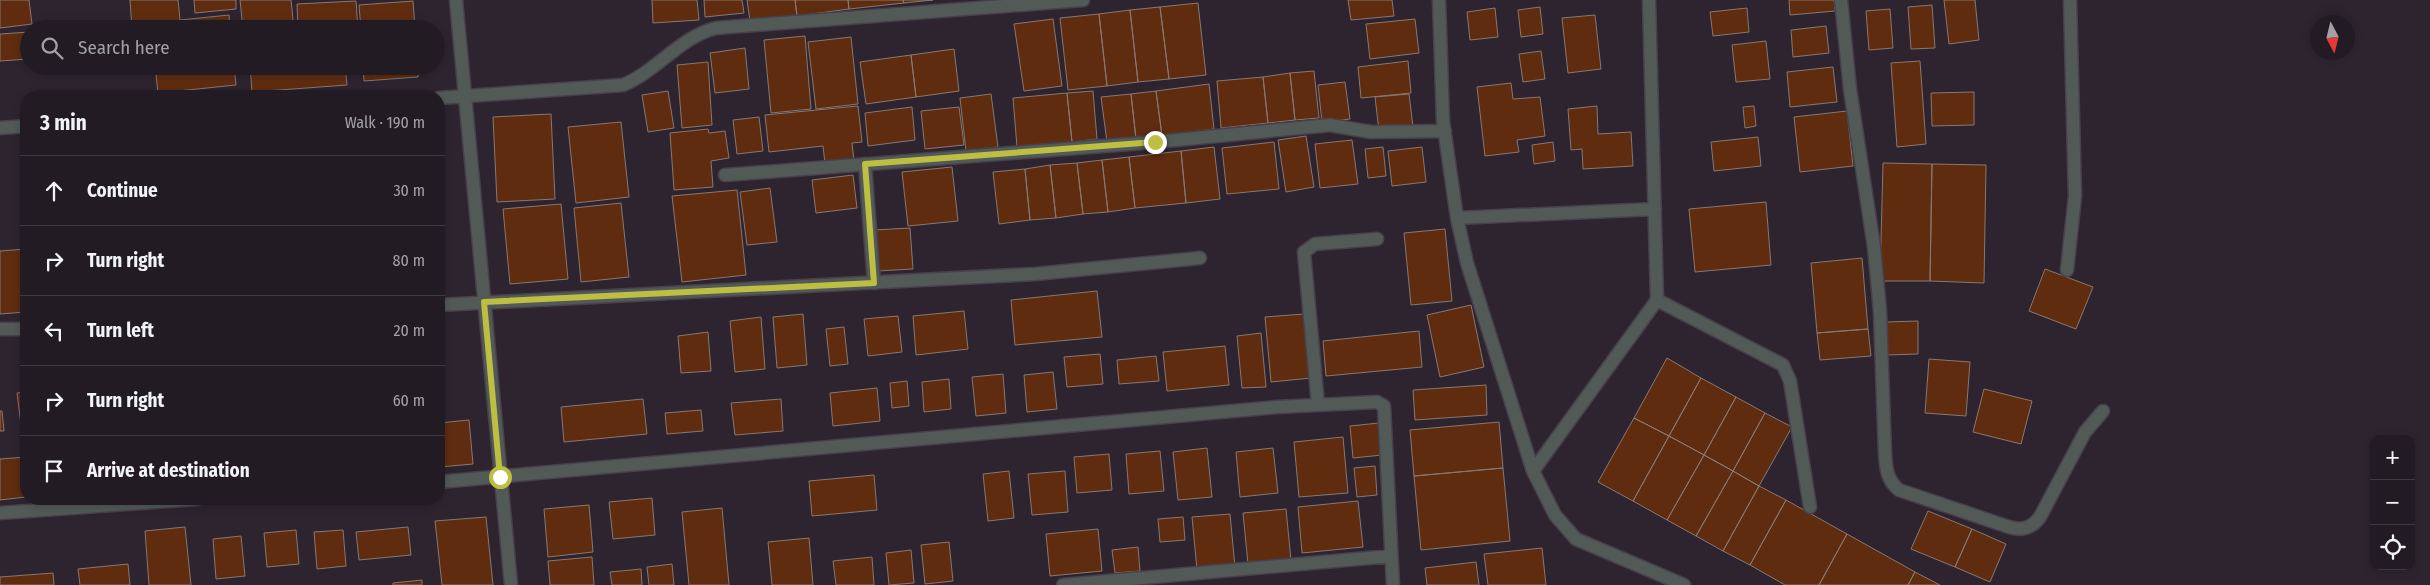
<!DOCTYPE html>
<html lang="en">
<head>
<meta charset="utf-8">
<style>
  :root { --surface:#221b24; --page:#2e2831; --text:#f1f3f6; --muted:#a2a1a6; --line:#3f3941 }
  body { margin:0; font-family:"Fira Sans Condensed",sans-serif; background:var(--page); color:var(--text) }
  .controls { position:absolute; right:15px; bottom:15px; display:grid; overflow:hidden; border-radius:10px; box-shadow:0 2px 8px #0003 }
  .controls button { width:45px; height:45px; display:grid; place-items:center; padding:0; border:0; border-bottom:1px solid var(--line); background:var(--surface); color:var(--text); font:25px sans-serif }
  .compass { position:absolute; left:2310px; top:15px; width:45px; height:45px; border-radius:50%; background:var(--surface); box-shadow:0 2px 8px #0003; rotate:173deg }
  .stop { position:absolute; width:15px; height:15px; margin:-11px; border:4px solid #bebf42; border-radius:50%; background:#fff }
  .stop.end { background:#bebf42; border-color:#fff; box-shadow:0 1px 5px #0008 }
  .list { margin:0; padding:0; list-style:none }
  h2 { display:flex; justify-content:space-between; align-items:center; height:65px; margin:0; padding:0 20px; font-size:21px }
  h2 small { font-size:16px; font-weight:400; color:var(--muted) }
  .list li { display:grid; grid-template-columns:32px 1fr auto; gap:15px; align-items:center; box-sizing:border-box; height:70px; padding:0 20px; border-top:1px solid var(--line) }
  .list b { display:block; font-size:19px; white-space:nowrap }
  .list em { font-size:16px; font-style:normal; color:var(--muted) }
  .icon { flex:none; width:28px; height:28px; fill:none; stroke:currentColor; stroke-width:2; stroke-linecap:round; stroke-linejoin:round }
  .map { position:relative; flex:none; width:2430px; height:585px; overflow:hidden }
  .search { position:absolute; background:var(--surface); box-shadow:0 2px 8px #0003; left:20px; top:20px; width:425px; height:55px; display:flex; align-items:center; gap:12px; box-sizing:border-box; padding:0 18px; border-radius:28px; color:var(--muted); font-size:19px }
  .panel { position:absolute; background:var(--surface); box-shadow:0 2px 8px #0003; left:20px; top:90px; width:425px; height:415px; border-radius:20px }
  .map>svg:first-child { display:block }
  .building { fill:#5f2c10; stroke:#887870 }
  .lines { fill:none; stroke-linecap:round; stroke-linejoin:round }
  .lane-casing { stroke:#48404b; stroke-width:15 }
  .street-casing { stroke:#48404b; stroke-width:15 }
  .lane { stroke:#525a58; stroke-width:12 }
  .street { stroke:#525a58; stroke-width:12 }
  .route { stroke:#bebf42; stroke-width:6 }
</style>
</head>
<body>
<div class="map">
<svg width="2430" height="585" viewBox="0 0 2430 585">
  <rect width="100%" height="100%" fill="#2d2430"/>
  <!-- building -->
  <path class="building" d="M0 0H29L32 24 0 28Z
    M130 0H178L180 20 229 15 230 29H132Z
    M194 0H236V9L195 13Z
    M240 0H291L294 29H243Z
    M652 0H697L699 20 653 23Z
    M704 0H742L744 13 705 17Z
    M747 0H795L797 16 750 21Z
    M795 0H848L849 9 797 16Z
    M848 0H903L904 3 849 9Z
    M903 0H933L904 3Z
    M1348 0H1392L1394 16 1351 20Z
    M1789 0H1834L1835 11 1790 15Z
    M1944 0H1975L1979 40 1949 44Z
    M356 1 358 29H298L297 4Z
    M413 1 415 29H361L359 5Z
    M1198 3 1206 75 1169 79 1160 7Z
    M1932 5 1935 48 1911 49 1908 7Z
    M1160 7 1169 79 1138 82 1130 10Z
    M1540 7 1543 34 1521 37 1518 10Z
    M1495 8 1498 37 1470 40 1467 12Z
    M1747 8 1749 32 1713 36 1710 12Z
    M1890 9 1893 48 1869 50 1866 11Z
    M1130 10 1138 82 1107 86 1099 14Z
    M1099 14 1107 86 1068 90 1060 18Z
    M1595 15 1601 69 1568 73 1562 18Z
    M1053 19 1062 86 1024 91 1014 24Z
    M1415 19 1419 53 1370 59 1366 24Z
    M1826 26 1829 53 1793 57 1791 30Z
    M29 32V59L0 61V34Z
    M805 36 811 109 771 113 764 40Z
    M851 37 858 104 816 109 808 42Z
    M1766 41 1770 79 1736 82 1732 45Z
    M745 48 749 89 715 93 710 53Z
    M954 49 959 91 916 97 911 55Z
    M1541 51 1545 79 1523 82 1519 54Z
    M911 55 916 97 866 104 860 62Z
    M1408 61 1411 93 1361 98 1358 67Z
    M1920 61 1926 144 1897 147 1891 63Z
    M708 62 712 125 682 128 677 65Z
    M155 66H234L236 85 158 93Z
    M250 66H345L347 85 252 92Z
    M363 66H418V77L364 81Z
    M1833 67 1837 102 1790 107 1787 72Z
    M1314 71 1319 118 1295 120 1290 73Z
    M1290 73 1295 120 1268 123 1263 77Z
    M1263 77 1268 123 1221 128 1217 81Z
    M1345 82 1350 119 1322 122 1318 85Z
    M1511 83 1513 99 1540 97 1545 136 1517 140 1519 152 1485 156 1477 87Z
    M1209 84 1214 129 1162 136 1156 91Z
    M668 91 674 128 648 132 642 95Z
    M1093 91 1097 139 1072 142 1067 93Z
    M1156 91 1162 136 1136 139 1131 94Z
    M1974 92V125L1932 126 1931 93Z
    M1067 93 1072 142 1017 147 1013 98Z
    M991 94 998 147 966 151 960 98Z
    M1131 94 1136 139 1107 142 1101 97Z
    M1409 94 1413 127 1379 131 1375 97Z
    M858 106 862 142 852 143 854 161 825 164 823 146 769 152 765 115Z
    M1597 106 1598 134 1631 132 1633 166 1583 169 1582 149 1571 150 1568 109Z
    M1754 106 1756 126 1745 128 1743 107Z
    M912 107 915 140 868 146 865 113Z
    M959 107 964 145 925 149 921 111Z
    M1847 111 1853 166 1800 172 1794 117Z
    M551 114 555 199 497 202 493 117Z
    M759 117 763 151 737 154 733 120Z
    M621 122 629 197 576 203 568 127Z
    M708 129 709 133 725 131 729 158 711 161 713 187 674 190 670 133Z
    M1306 136 1314 187 1286 192 1278 140Z
    M1758 137 1761 166 1714 171 1711 142Z
    M1352 140 1358 184 1320 188 1315 144Z
    M1274 142 1279 189 1227 194 1222 148Z
    M1553 142 1555 161 1534 164 1532 145Z
    M1214 147 1220 199 1186 203 1181 151Z
    M1383 147 1386 176 1368 178 1365 149Z
    M1422 147 1426 182 1392 186 1388 151Z
    M1181 151 1186 203 1135 208 1129 157Z
    M1129 157 1135 208 1108 212 1102 160Z
    M1102 160 1108 212 1083 214 1077 163Z
    M1077 163 1083 214 1056 218 1050 165Z
    M1883 163 1932 164 1930 281H1880Z
    M1932 164 1986 165 1984 283 1930 281Z
    M1050 165 1056 218 1030 220 1025 169Z
    M952 167 958 221 908 226 902 172Z
    M1025 169 1030 220 999 224 993 172Z
    M853 175 857 208 816 213 812 180Z
    M770 188 777 242 747 245 740 192Z
    M737 190 746 275 682 282 672 196Z
    M1766 202 1771 265 1695 272 1689 209Z
    M621 203 629 277 581 282 574 208Z
    M561 204 568 279 510 284 503 209Z
    M439 216 443 288H439Z
    M910 228 913 269 877 271 874 230Z
    M1445 229 1452 301 1411 305 1404 233Z
    M26 249V312L0 314V251Z
    M1862 258 1868 329 1817 333 1811 263Z
    M2045 269 2093 287 2076 329 2029 311Z
    M1097 291 1102 337 1015 345 1011 300Z
    M1471 305 1484 367 1440 377 1427 315Z
    M964 311 968 349 916 355 913 316Z
    M803 314 807 365 777 368 773 317Z
    M1304 314 1311 378 1271 382 1265 317Z
    M898 316 902 352 868 356 864 319Z
    M761 317 765 369 735 372 730 321Z
    M1918 321V354L1887 355V322Z
    M844 327 848 364 830 366 826 329Z
    M1868 329 1871 356 1820 360 1817 333Z
    M1419 331 1422 367 1326 376 1323 341Z
    M708 332 711 371 681 373 678 336Z
    M1261 333 1266 387 1242 388 1237 336Z
    M1225 346 1229 385 1167 391 1163 352Z
    M1100 354 1103 384 1067 387 1064 357Z
    M1156 356 1159 381 1119 384 1117 360Z
    M1667 358 1701 378 1669 436 1634 418Z
    M1929 359 1970 362 1966 416 1925 413Z
    M1053 372 1057 409 1027 412 1024 375Z
    M1003 374 1006 413 976 416 972 377Z
    M1701 378 1736 397 1704 455 1669 436Z
    M949 379 951 409 924 412 922 382Z
    M907 381 909 406 892 408 890 383Z
    M1486 385 1487 415 1415 420 1413 390Z
    M877 388 880 421 833 426 830 393Z
    M1984 389 2032 401 2021 444 1973 432Z
    M26 392V425H21L17 393Z
    M1736 397 1765 413 1733 471 1704 455Z
    M643 399 647 434 564 442 561 407Z
    M781 399 783 431 735 435 731 403Z
    M701 410 703 431 667 434 665 413Z
    M0 411H2L4 431H0Z
    M1765 413 1792 427 1759 486 1733 471Z
    M1634 418 1669 436 1633 501 1598 482Z
    M469 420 473 464 439 467V423Z
    M1499 422 1503 468 1414 476 1410 430Z
    M1379 423 1382 455 1353 458 1350 426Z
    M1669 436 1704 455 1667 520 1633 501Z
    M1343 437 1348 493 1299 497 1294 442Z
    M1207 448 1212 497 1178 500 1173 452Z
    M1273 448 1278 493 1240 497 1236 452Z
    M1160 451 1164 491 1129 494 1126 454Z
    M1109 454 1112 490 1077 493 1074 457Z
    M1704 455 1733 471 1696 536 1667 520Z
    M26 457V497L0 500V459Z
    M1375 466 1377 495 1357 497 1354 468Z
    M1503 468 1510 541 1421 550 1414 476Z
    M1009 471 1014 518 988 521 983 474Z
    M1065 471 1068 512 1032 515 1028 474Z
    M1733 471 1759 486 1723 551 1696 536Z
    M874 475 877 510 812 516 809 481Z
    M1759 486 1786 500 1750 565 1723 551Z
    M652 498 655 535 613 539 609 502Z
    M1786 500 1847 534 1819 585H1785L1750 565Z
    M1358 501 1363 547 1302 553 1298 507Z
    M589 505 593 552 548 557 544 509Z
    M722 508 729 585H689L682 512Z
    M1286 509 1291 560 1248 564 1243 513Z
    M1928 511 1972 529 1955 567 1911 549Z
    M1230 514 1235 567 1197 570 1192 517Z
    M486 517 493 585H442L435 521Z
    M1183 517 1185 540 1160 542 1158 519Z
    M185 527 191 585H149L145 531Z
    M408 527 411 555 359 560 356 532Z
    M1098 529 1102 571 1050 576 1046 534Z
    M1972 529 2006 544 1990 582 1955 567Z
    M296 530 299 564 267 567 264 533Z
    M343 530 346 566 317 569 314 532Z
    M1847 534 1915 572 1908 585H1819Z
    M241 536 245 576 216 579 213 539Z
    M809 538 813 585H772L768 542Z
    M949 542 953 581 925 584 921 545Z
    M1138 547 1140 571 1115 573 1112 550Z
    M1542 548 1546 585H1488L1484 554Z
    M911 550 914 583 889 585 886 553Z
    M592 557 594 585H550L548 561Z
    M872 557 874 585H836L833 561Z
    M1476 562 1479 585H1427L1425 568Z
    M128 564 130 585H80L78 569Z
    M672 564 674 585H649L647 567Z
    M641 569 642 585H612L610 572Z
    M1915 572 1940 585H1908Z
    M53 573 54 585H0V577Z
    M422 580V585H393V583Z"/>
  <g class="lines">
    <!-- lane casing -->
    <g class="lane-casing">
      <path id="lane" d="M865 164 874 283
        M2067 270 2075 196 2070 0"/>
    </g>
    <!-- street casing -->
    <g class="street-casing">
      <path id="street" d="M456 0 511 585
        M1439 0 1443 121 1457 218 1467 263 1533 471 1555 515 1576 539 1684 585
        M1649 0 1657 300
        M1841 0 1850 89 1874 247 1880 311 1885 454C1886 469 1887 480 1899 490L2009 527C2022 531 2032 528 2040 517L2085 432 2103 411
        M439 98 623 85C657 71 680 37 716 28L1083 0
        M0 128 26 126
        M725 175 1155 142 1330 125 1371 132 1445 131
        M1457 218 1655 209
        M439 305 1035 274 1200 258
        M0 329H26
        M1318 405 1304 252 1315 244 1377 239
        M1533 471 1657 300 1783 365 1790 381 1810 507
        M439 482 1277 407 1377 402 1384 406 1393 585
        M0 513 197 499
        M1063 585 1391 556"/>
    </g>
    <!-- lane -->
    <use href="#lane" class="lane"/>
    <!-- street -->
    <use href="#street" class="street"/>
  </g>
  <g class="lines">
    <!-- route -->
    <path class="route" d="M500 477 484 302 874 283 865 164 1155 142"/>
  </g>
</svg>
<div class="controls">
<button>+</button>
<button>−</button>
<button><svg class="icon" aria-label="locate" viewBox="0 0 24 24"><circle cx="12" cy="12" r="6"/><path d="M12 2v4M12 18v4M2 12h4M18 12h4"/></svg></button>
</div>
<svg class="compass" viewBox="-18 -18 36 36"><path d="M0-13l5 13h-10z" fill="#e53935"/><path d="M0 13l5-13h-10z" fill="#a2a1a6"/></svg>
<div class="stop" style="left:500px;top:477px"></div>
<div class="stop end" style="left:1155px;top:142px"></div>
<div class="search"><svg class="icon" aria-label="search" viewBox="0 0 24 24"><circle cx="10" cy="10" r="6"/><path d="M15 15l6 6"/></svg>Search here</div>
<section class="panel">
<h2>3 min<small>Walk · 190 m</small></h2>
<ul class="list">
<li><svg class="icon" aria-label="ahead" viewBox="0 0 24 24"><path d="M12 20V5M6 11l6-6 6 6"/></svg><div><b>Continue</b></div><em>30 m</em></li>
<li><svg class="icon" aria-label="right" viewBox="0 0 24 24"><path d="M7 20v-9h11M14 6l5 5-5 5"/></svg><div><b>Turn right</b></div><em>80 m</em></li>
<li><svg class="icon" aria-label="left" viewBox="0 0 24 24"><path d="M17 20v-9H6M10 6l-5 5 5 5"/></svg><div><b>Turn left</b></div><em>20 m</em></li>
<li><svg class="icon" aria-label="right" viewBox="0 0 24 24"><path d="M7 20v-9h11M14 6l5 5-5 5"/></svg><div><b>Turn right</b></div><em>60 m</em></li>
<li><svg class="icon" aria-label="arrive" viewBox="0 0 24 24"><path d="M6 21V4h12l-3 4 3 4H6"/></svg><div><b>Arrive at destination</b></div></li>
</ul>
</section>
</div>
</body>
</html>
